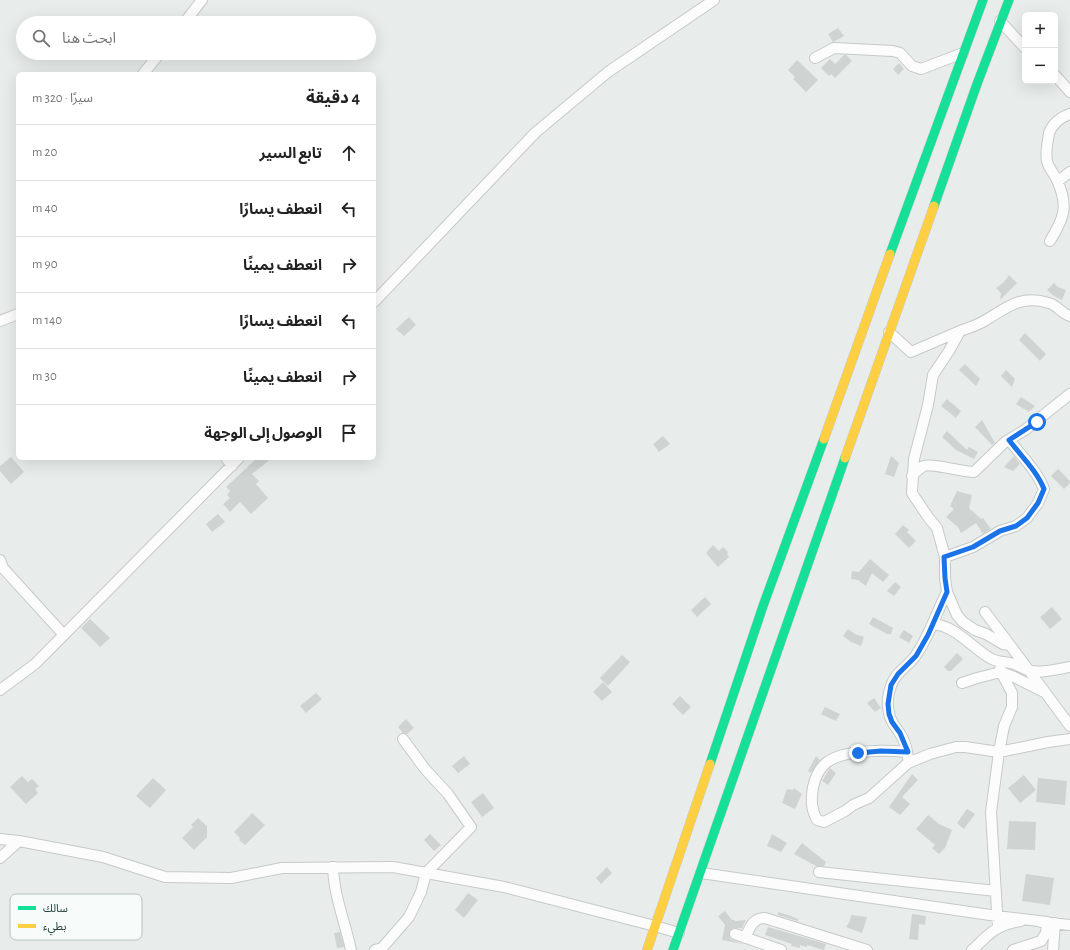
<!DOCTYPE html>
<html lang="ar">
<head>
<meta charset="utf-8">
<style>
  :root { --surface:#fff; --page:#f6f6f6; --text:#222; --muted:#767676; --line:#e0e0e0 }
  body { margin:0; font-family:"Alegreya Sans","Noto Sans Arabic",sans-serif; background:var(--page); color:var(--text); direction:rtl }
  .controls { position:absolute; right:12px; top:12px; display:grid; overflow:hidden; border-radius:6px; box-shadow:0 4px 16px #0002 }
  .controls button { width:36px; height:36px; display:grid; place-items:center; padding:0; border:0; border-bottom:1px solid var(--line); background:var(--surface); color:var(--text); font:20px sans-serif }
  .stop { position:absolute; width:12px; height:12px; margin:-9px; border:3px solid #1a73e8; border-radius:50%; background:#fff }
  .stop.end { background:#1a73e8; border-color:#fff; box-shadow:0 1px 4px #0008 }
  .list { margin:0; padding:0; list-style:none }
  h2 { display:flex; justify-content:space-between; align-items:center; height:52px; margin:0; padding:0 16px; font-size:17px }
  h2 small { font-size:13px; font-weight:400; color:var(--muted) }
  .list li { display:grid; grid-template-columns:26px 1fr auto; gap:12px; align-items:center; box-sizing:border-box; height:56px; padding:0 16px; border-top:1px solid var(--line) }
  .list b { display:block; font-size:15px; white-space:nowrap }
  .list em { font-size:13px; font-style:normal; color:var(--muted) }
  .icon { flex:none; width:22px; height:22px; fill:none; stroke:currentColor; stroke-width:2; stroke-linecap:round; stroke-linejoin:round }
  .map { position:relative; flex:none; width:1070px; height:950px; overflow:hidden; direction:ltr }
  .search { position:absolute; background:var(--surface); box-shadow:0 4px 16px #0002; left:16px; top:16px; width:360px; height:44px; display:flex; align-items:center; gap:10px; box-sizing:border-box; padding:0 14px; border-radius:22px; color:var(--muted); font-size:15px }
  .panel { position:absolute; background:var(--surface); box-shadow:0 4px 16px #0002; left:16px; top:72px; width:360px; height:388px; border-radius:6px; direction:rtl }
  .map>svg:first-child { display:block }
  .building { fill:#cfd4d2 }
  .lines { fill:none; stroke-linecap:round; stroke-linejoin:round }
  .street-casing { stroke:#c5cac8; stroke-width:12 }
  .fast-casing { stroke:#c3ccc9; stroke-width:10 }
  .slow-casing { stroke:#c3ccc9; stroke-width:10 }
  .street { stroke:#fcfcfc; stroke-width:10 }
  .fast { stroke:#16e098; stroke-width:9 }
  .slow { stroke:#ffcf43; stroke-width:9 }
  .route { stroke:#1a73e8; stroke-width:5 }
  .key { fill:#f7fbf9; stroke:#b8c4c0; stroke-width:1 }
  .key-label { font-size:11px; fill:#24423a }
</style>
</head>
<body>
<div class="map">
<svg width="1070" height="950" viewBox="0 0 1070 950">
  <rect width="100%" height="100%" fill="#e8edeb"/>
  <!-- building -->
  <path class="building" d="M838 28 844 36 833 42 828 34Z
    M844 55H846L852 61 835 78 831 74 829 76 821 68 830 59 835 64Z
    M797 60 818 80 806 92 793 79 795 77 788 70Z
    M899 63 904 69 898 75 893 69Z
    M1009 275 1017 283 1000 300 1001 293 996 288 1004 282Z
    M1054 283 1058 287 1066 290 1062 300 1054 296 1047 290Z
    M409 317 416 325 404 336 396 329Z
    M1025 333 1046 354 1040 361 1019 340Z
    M965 364 980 379 976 386 959 370Z
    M1006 370 1015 379 1012 387 1001 376Z
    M1021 397 1035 406 1029 412 1016 404Z
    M947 399 961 411 956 418 941 406Z
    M982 420 995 443 992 445 975 427Z
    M947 431 967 450 969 447 978 452 974 459 956 450 942 437Z
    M663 436 670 444 659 452 653 444Z
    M891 456 899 463 894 477 885 474Z
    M1014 456 1020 464 1013 471 1004 467Z
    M11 457 24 472 11 484 0 471V466Z
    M257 458H272L252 474 259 481 256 484 268 498 251 514 240 502 230 512 223 504 230 498 227 495 230 491 226 487Z
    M1058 469 1070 481V483L1064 489 1051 476Z
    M957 491 972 495 969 508 981 519 983 518 991 529 983 534 976 523 961 533 958 527 946 517 954 509 950 506Z
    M218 514 225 522 212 532 206 524Z
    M903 525 909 530 907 532 916 541 909 548 895 534Z
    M713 545 719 551 723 547 728 552 727 554 729 557 718 567 706 553Z
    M870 559 889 575 883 582 872 573 866 586 858 580 851 579 852 571 859 572Z
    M895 582 901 587 894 596 887 591Z
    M705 597 711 604 697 617 691 610Z
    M1052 607 1062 619 1050 629 1040 617Z
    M873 617 893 628 891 634H887L869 624Z
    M90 619 110 638 100 647 81 628Z
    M848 629 855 634 864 637 861 646 851 642 843 636Z
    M904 630 913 636 909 643 899 637Z
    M957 653 963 659 951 671H948L944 667Z
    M622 655 630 662 608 686 600 678Z
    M603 682 612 692 602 701 593 692Z
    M316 693 322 699 306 713 300 706Z
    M680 696 691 707 683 715 672 704Z
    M874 698 881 708 875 712 867 703Z
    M825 707 840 714 836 721 821 714Z
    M406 719 414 728 407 734 403 733 398 727Z
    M464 756 470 764 458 773 452 766Z
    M816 756 820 760 811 773 808 771Z
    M830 768 836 773 828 785 822 781Z
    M912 774 918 780 902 797 910 804 900 815 889 807Z
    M1024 775 1036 790 1020 803 1008 788Z
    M22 776 28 782 32 779 39 786 35 789 38 793 26 804 10 787Z
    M153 778 166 790 150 808 136 796Z
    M1038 778 1067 781 1065 805 1036 802Z
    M794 788 802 794 795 809 782 803 787 789 793 790Z
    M483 793 494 808 482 817 471 802Z
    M967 809 975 814 964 829 957 823Z
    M252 813 265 825 245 845 239 840 240 838 234 832Z
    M928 815 939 824 952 830 945 848 939 854 932 848 935 845 916 829Z
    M198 818 207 826V837L194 850 182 838 193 827 191 825Z
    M1009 821 1036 822 1035 850 1007 849Z
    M430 834 441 845 434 851 424 840Z
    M772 834 787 843 781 852 767 846Z
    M802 843 826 862 824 866H816L794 854Z
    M607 867 612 873 601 884 596 878Z
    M1026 874 1054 878 1050 905 1022 901Z
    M468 893 478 900 464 918 455 910Z
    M725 911 732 920H735V921L746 920 742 928H733L729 932 730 939 742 944 722 940 725 925 718 916Z
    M778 912 791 916 798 919V921L807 924 778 915Z
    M912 914 926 916 925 925 919 924 918 940 909 939Z
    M851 915 867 917 862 933 846 927 850 921Z
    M768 927 826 944 824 950 807 945V947L800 945V948L791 946 792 944 765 935Z
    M340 932 344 947 337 948 334 933Z"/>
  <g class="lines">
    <!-- street casing -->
    <g class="street-casing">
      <path id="street" d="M1000 21 1025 48
        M184 23 202 0
        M815 58 834 48 893 51 900 53 912 66 921 69 963 53
        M143 74 160 53
        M1055 75 1070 92
        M1058 181 1070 172
        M1050 241C1064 218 1069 207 1057 180 1054 174 1048 167 1047 161 1045 152 1048 141 1049 133 1053 123 1061 117 1070 114
        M374 302 535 133 608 72 714 0
        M1070 316C1062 314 1057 305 1049 303 1021 295 1009 306 986 320 978 325 969 328 960 331L949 351 933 375 928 405 914 459 912 493 928 517 937 528 945 557V578L947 592 957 615 963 622 975 630 986 634 1003 644 1010 645 1070 726
        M0 321 18 314
        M889 332 911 352 960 331
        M226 458 232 466
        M912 476C915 473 919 468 924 466 931 463 963 472 974 472L1005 442 1025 430 1070 394
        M945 557 973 547 1000 531 1016 526 1027 518 1038 503 1044 489C1037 471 1021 455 1009 440
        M0 560 3 568 64 635
        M985 612 1010 645
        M933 624C956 626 971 647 990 658 998 663 1005 661 1014 664 1018 665 1023 669 1028 670 1041 674 1057 669 1070 667
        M1000 669 1001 672 1014 677 1044 692
        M962 683 977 678 1001 672 1012 693V707L1004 726 999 752 991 812 998 928
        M0 690 35 664 239 458
        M907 752C886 750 843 749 826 763 819 769 815 778 813 787 811 800 811 809 817 820L824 822 845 811 853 805 869 798 908 763 930 754 956 747H965L999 752 1048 742 1070 739
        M908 758C907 749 904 739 899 732 895 726 890 721 889 713 887 705 888 694 891 686 895 672 909 666 916 655 930 635 936 613 947 592
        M0 839 19 841 103 857 165 877 231 878 282 868 393 867 504 887 655 926 679 933
        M0 858 19 841
        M333 867C334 896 345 922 351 950
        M819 872 996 891
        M701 873 997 916 1047 922 1046 933 1041 941 1013 950
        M1041 922 1070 925
        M735 934 781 950
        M745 938C750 928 752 918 765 918L867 950
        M375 950 382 948 389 940 409 917 421 892 426 873 471 827 448 794 425 769 403 739
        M972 950C977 946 981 941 986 937 995 928 1008 923 1021 921
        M1053 950 1055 923"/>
    </g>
    <!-- fast casing -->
    <g class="fast-casing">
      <path id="fast" d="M934 206 977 84 1009 0
        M890 254 983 0
        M710 764 763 606 824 439
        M673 950 845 458"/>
    </g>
    <!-- slow casing -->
    <g class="slow-casing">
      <path id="slow" d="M824 439 890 254
        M845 458 934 206
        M647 950 710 764"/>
    </g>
    <!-- street -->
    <use href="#street" class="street"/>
    <!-- fast -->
    <use href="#fast" class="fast"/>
    <!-- slow -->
    <use href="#slow" class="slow"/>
  </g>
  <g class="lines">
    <!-- route -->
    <path class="route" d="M858 753 881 751 908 752 900 733 892 722 889 714 888 704 891 685 898 674 916 656 928 635 947 592 945 578 944 557 973 547 1000 531 1016 526 1027 518 1038 503 1044 489C1037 471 1021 456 1009 440L1037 422"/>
  </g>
  <!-- legend -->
  <rect x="10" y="894" width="132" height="46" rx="6" class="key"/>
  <rect x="18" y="906" width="18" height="4" fill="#16e098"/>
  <rect x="18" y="924" width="18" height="4" fill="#ffcf43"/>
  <g class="key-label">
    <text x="43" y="912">سالك</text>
    <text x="43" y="930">بطيء</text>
  </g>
</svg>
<div class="controls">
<button>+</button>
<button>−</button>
</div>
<div class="stop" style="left:1037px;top:422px"></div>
<div class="stop end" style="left:858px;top:753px"></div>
<div class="search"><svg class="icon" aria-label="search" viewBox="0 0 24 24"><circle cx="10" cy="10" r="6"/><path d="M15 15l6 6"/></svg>ابحث هنا</div>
<section class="panel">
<h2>4 دقيقة<small>سيرًا · 320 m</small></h2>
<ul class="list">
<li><svg class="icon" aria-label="ahead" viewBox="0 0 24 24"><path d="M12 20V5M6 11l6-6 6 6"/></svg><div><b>تابع السير</b></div><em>20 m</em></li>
<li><svg class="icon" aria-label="left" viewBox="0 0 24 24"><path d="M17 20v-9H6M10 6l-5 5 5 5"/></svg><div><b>انعطف يسارًا</b></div><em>40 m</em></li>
<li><svg class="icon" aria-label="right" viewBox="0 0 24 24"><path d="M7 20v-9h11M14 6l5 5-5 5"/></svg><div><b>انعطف يمينًا</b></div><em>90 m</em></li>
<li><svg class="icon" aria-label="left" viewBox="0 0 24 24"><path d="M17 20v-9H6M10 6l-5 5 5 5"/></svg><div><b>انعطف يسارًا</b></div><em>140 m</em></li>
<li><svg class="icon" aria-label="right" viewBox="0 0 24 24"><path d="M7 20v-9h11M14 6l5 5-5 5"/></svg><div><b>انعطف يمينًا</b></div><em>30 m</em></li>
<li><svg class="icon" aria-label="arrive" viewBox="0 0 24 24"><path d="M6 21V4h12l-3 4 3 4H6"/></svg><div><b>الوصول إلى الوجهة</b></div></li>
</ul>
</section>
</div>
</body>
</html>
